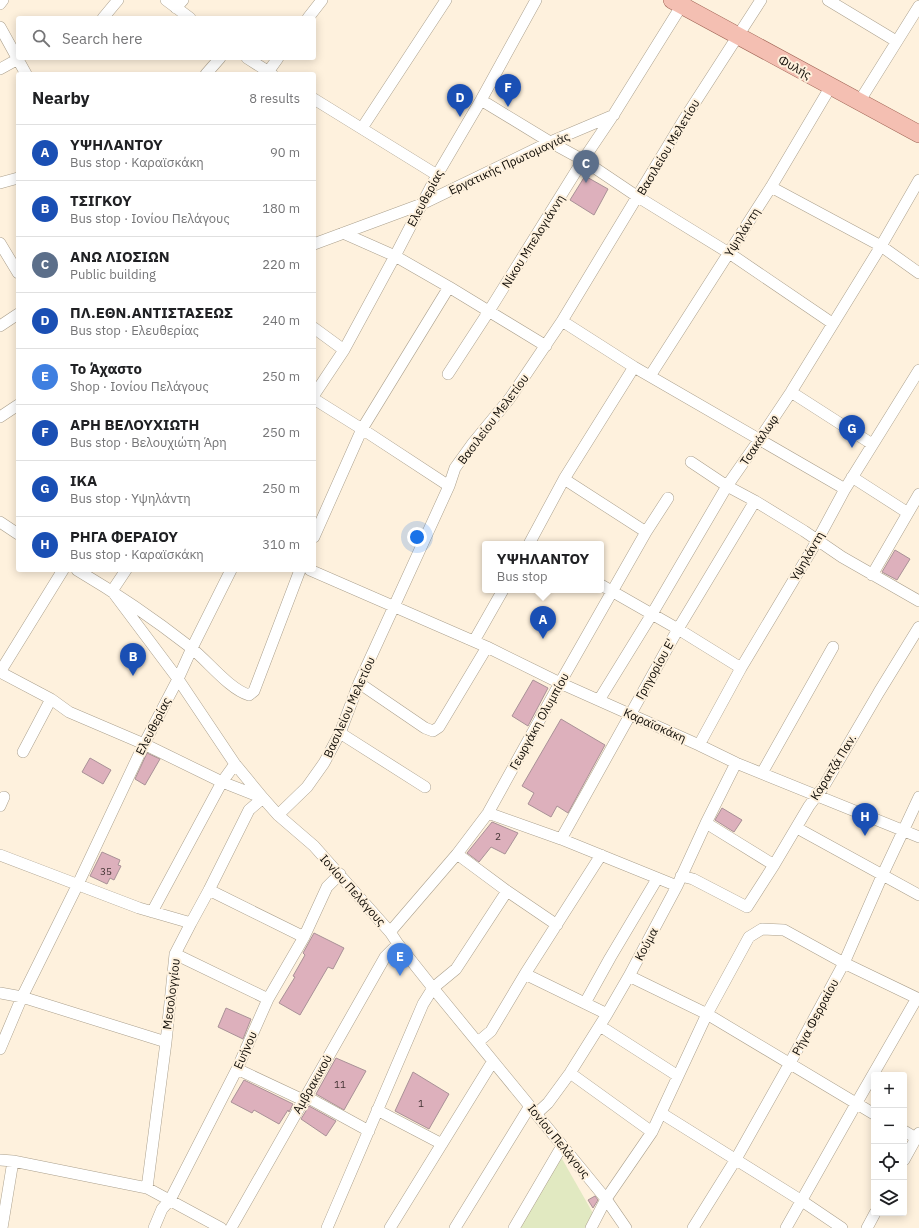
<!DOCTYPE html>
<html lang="en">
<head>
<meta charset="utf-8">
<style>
  :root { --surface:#fff; --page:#f2f2f2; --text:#202124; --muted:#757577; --line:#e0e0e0; --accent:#0b8043 }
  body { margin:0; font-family:"IBM Plex Sans",sans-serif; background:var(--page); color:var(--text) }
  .controls { position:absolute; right:12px; bottom:12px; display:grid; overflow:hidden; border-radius:4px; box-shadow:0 2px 10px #0003 }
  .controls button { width:36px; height:36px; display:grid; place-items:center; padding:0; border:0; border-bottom:1px solid var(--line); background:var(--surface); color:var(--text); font:20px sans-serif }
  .you { position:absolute; left:417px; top:537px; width:14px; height:14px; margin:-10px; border:3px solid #fff; border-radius:50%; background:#1a73e8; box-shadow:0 0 0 6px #1a73e833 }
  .badge { display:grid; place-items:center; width:26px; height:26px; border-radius:50%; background:var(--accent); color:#fff; font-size:13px; font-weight:700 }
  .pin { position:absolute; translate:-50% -33px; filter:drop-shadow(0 1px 2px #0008) }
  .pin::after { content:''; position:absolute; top:21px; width:14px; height:12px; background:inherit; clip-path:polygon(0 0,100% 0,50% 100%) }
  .popup { position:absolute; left:482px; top:541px; width:122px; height:52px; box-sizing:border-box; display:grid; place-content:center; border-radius:4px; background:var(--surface); filter:drop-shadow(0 1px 3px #0005); font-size:13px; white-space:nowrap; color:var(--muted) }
  .popup b { font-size:15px; color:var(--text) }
  .popup::after { content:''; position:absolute; left:50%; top:100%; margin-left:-8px; border:8px solid transparent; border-top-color:var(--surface) }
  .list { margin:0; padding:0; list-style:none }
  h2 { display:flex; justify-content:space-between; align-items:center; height:52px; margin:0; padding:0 16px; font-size:17px }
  h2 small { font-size:13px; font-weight:400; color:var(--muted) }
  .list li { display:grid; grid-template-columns:26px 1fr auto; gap:12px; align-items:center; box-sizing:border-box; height:56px; padding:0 16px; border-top:1px solid var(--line) }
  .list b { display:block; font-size:15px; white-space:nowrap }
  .list p { margin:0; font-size:13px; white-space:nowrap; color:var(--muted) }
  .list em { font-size:13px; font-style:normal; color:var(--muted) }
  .icon { flex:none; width:22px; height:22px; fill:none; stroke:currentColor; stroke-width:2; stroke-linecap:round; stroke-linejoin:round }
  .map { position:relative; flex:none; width:919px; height:1228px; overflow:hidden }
  .search { position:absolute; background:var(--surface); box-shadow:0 2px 10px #0003; left:16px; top:16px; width:300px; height:44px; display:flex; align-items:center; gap:10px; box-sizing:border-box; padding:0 14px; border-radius:4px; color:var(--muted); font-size:15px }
  .panel { position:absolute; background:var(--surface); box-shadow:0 2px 10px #0003; left:16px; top:72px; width:300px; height:500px; border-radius:4px }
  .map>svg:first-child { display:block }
  .green { fill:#e1e9c1 }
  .building { fill:#ddb0bc; stroke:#a99197 }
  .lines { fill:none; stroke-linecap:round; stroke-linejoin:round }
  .street-casing { stroke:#aba08d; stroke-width:12 }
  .primary-casing { stroke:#9f6455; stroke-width:18 }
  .street { stroke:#fff; stroke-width:11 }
  .primary { stroke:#f4bfb2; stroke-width:17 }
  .labels { text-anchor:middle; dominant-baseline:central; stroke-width:4; stroke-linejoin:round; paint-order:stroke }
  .number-label { font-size:10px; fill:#433534 }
  .street-label { font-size:12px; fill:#100c06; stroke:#fef1dd }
</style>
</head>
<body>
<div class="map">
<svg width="919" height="1228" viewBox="0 0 919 1228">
  <rect width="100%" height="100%" fill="#fef1dd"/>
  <!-- green -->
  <path class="green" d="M561 1157 594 1215 587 1228H519Z"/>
  <!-- building -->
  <path class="building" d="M585 176 608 189 594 215 570 200Z
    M895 550 910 559 897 580 882 572Z
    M533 680 548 688 528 726 512 716Z
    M561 719 605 745 568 813 557 806 551 817 528 804 534 793 522 786Z
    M147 753 160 759 145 785 135 779Z
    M90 758 111 770 103 784 82 772Z
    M722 808 742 820 734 832 715 820Z
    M492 822 518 833 505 854 491 847 479 862 467 853Z
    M102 852 120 860 118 865 121 866 114 880 110 878 107 884 90 876Z
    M314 933 344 948 333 969 328 967 300 1015 279 1003 295 977 293 976 305 955 303 953Z
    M226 1008 251 1019 243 1039 218 1027Z
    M336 1058 366 1071 344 1110 316 1094Z
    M413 1072 449 1094 429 1129 395 1111Z
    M244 1080 293 1104 289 1112 288 1110 279 1124 254 1110 252 1113 231 1102Z
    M309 1106 336 1121 326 1136 301 1119Z
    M595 1196 598 1200 593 1208 588 1200Z"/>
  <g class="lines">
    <!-- street casing -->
    <g class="street-casing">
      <path id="street" d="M166 0 190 18
        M828 0 896 41
        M0 4 3 0
        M176 8 183 0
        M103 18 118 0
        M308 18 322 0
        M0 27 26 74
        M247 58 272 74
        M0 69 20 58
        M268 72 278 58
        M206 74 220 58
        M314 99 437 175
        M481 100 550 142 583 160 638 197 729 253 832 323
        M859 102 919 6
        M362 128 446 0
        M0 183 18 178
        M771 187 881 246 919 273
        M343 233 395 256 449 287 546 346
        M0 243 18 273
        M314 244 422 204 550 142 614 115
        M562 321 634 367 845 489
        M0 326 18 314
        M314 328 344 350
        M448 374 489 311 583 160 614 114 685 0
        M650 376 771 187 831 86
        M791 392 872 444
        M314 395 344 350 395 256 437 175 481 100 536 0
        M314 399 362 429 449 486
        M0 417 18 405
        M691 462 727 486 755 501 804 531 842 557 919 601
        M852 477 908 513
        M564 479 646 532
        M0 522 18 534
        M314 537 362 429 449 287
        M529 544 564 479 634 367
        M77 570C116 593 154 619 190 647 208 661 229 689 249 695L254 691 300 570
        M310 570 487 647 560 683 699 745 736 763 919 837
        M872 575 919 494
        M601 585 678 629 741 668
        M112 591 178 679 235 764 263 798 278 815 314 846 390 932 398 944 433 988 606 1199 626 1228
        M112 591 126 570
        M474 641 503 590
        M0 672 51 699 69 712 144 744 222 782 263 798 249 810 209 890 191 923 175 954 166 1042 147 1188
        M0 672 63 570
        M359 683 425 728 433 731 439 727 487 647
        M599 700 652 614 727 486 759 440 791 392 881 246 919 180
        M340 733 425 787
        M699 745 741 668 817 541 845 489 919 370
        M23 752 51 699
        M762 773 833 647
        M0 806 4 797
        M488 813 561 839 677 886
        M278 815 307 787 324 763 340 733 359 683 449 486 455 468 473 443 510 398 562 321 683 121 761 0
        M706 823 774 865
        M797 828 919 895
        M561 839 678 629 755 501
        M457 854 507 891 557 925
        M0 855 139 908 191 923
        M681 876 693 879 747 907 774 865 809 806 824 786 879 692 919 627
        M209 890 304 937
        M152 912 222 782 235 764
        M390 932 457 854 488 813 560 683 646 532 668 498
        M175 954 268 999
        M525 974 607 1014
        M629 976 707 1014 874 1114
        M0 993 22 997 166 1042
        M585 1003 610 958 657 879
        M600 1026 678 1076
        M478 1042 491 1031 525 974 601 855
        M0 1049 22 997 78 884 144 744 178 679 192 648 231 570
        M237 1069 303 1100
        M570 1073 652 1132
        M305 1096 369 1131
        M377 1110 442 1144
        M661 1113 802 1201 842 1228
        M536 1114 548 1103 570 1073 607 1014 629 976 677 886 706 823 736 763
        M904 1131 916 1138
        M0 1160 13 1161 147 1188 221 1228
        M904 1160 919 1133
        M2 1228 13 1161
        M154 1228 162 1209 170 1200 237 1069 268 999 304 937 327 887 340 874
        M231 1228 385 957 398 944
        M327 1228 423 1004 433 988 456 969 507 891
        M390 1228 493 1061
        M455 1228 530 1106
        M514 1228 562 1146
        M591 1228 606 1199 652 1132 707 1014 749 937 762 929 784 930 844 963 919 999
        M693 1228 736 1159 790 1063 844 963 882 876 919 797
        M786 1228 856 1104 917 998
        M867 1228 875 1213"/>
    </g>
    <!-- primary casing -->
    <g class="primary-casing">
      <path id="primary" d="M672 0 919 134"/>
    </g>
    <!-- street -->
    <use href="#street" class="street"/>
    <!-- primary -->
    <use href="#primary" class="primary"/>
  </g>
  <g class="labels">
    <!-- number labels -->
    <g class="number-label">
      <text x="498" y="836">2</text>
      <text x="106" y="871">35</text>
      <text x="340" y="1084">11</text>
      <text x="421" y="1103">1</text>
    </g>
    <!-- street labels -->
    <g class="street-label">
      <text transform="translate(795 67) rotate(29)">Φυλής</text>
      <text transform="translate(668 147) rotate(-59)">Βασιλείου Μελετίου</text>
      <text transform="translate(509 163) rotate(-25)">Εργατικής Πρωτομαγιάς</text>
      <text transform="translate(425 198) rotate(-62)">Ελευθερίας</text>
      <text transform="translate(742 232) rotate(-58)">Υψηλάντη</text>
      <text transform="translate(533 241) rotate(-58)">Νίκου Μπελογιάννη</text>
      <text transform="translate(493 419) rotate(-53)">Βασιλείου Μελετίου</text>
      <text transform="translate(759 440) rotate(-56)">Τσακάλωφ</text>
      <text transform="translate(807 556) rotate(-60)">Υψηλάντη</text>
      <text transform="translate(655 669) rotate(-61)">Γρηγορίου Ε'</text>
      <text transform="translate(349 707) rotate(-66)">Βασιλείου Μελετίου</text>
      <text transform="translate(539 721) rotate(-61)">Γεωργάκη Ολυμπίου</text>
      <text transform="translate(655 725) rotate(24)">Καραϊσκάκη</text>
      <text transform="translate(153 726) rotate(-63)">Ελευθερίας</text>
      <text transform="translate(833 767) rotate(-58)">Καρατζά Παν.</text>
      <text transform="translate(353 890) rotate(48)">Ιονίου Πελάγους</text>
      <text transform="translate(646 944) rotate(-62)">Κούμα</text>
      <text transform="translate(171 994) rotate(-83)">Μεσολογγίου</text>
      <text transform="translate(815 1017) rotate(-62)">Ρήγα Φερραίου</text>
      <text transform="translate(245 1050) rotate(-66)">Ευήνου</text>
      <text transform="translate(312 1084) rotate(-60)">Αμβρακικού</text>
      <text transform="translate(559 1141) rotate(51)">Ιονίου Πελάγους</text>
    </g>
  </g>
</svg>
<div class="controls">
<button>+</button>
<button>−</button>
<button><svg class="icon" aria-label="locate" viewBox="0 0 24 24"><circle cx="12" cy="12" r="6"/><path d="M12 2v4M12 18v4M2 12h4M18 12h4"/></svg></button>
<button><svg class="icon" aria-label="layers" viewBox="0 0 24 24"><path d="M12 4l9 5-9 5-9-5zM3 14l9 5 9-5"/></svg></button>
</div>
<div class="you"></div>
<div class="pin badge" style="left:543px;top:639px;background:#1a4fb4">A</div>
<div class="popup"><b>ΥΨΗΛΑΝΤΟΥ</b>Bus stop</div>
<div class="pin badge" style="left:133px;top:676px;background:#1a4fb4">B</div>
<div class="pin badge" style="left:586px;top:183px;background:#5c6f8a">C</div>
<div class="pin badge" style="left:460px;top:117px;background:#1a4fb4">D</div>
<div class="pin badge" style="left:400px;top:976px;background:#3f7fe0">E</div>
<div class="pin badge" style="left:508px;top:107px;background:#1a4fb4">F</div>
<div class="pin badge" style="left:852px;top:448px;background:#1a4fb4">G</div>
<div class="pin badge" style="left:865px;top:836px;background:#1a4fb4">H</div>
<div class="search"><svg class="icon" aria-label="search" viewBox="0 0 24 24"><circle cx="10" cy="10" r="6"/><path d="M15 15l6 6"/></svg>Search here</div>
<section class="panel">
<h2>Nearby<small>8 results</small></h2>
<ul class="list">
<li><span class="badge" style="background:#1a4fb4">A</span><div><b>ΥΨΗΛΑΝΤΟΥ</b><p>Bus stop · Καραϊσκάκη</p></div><em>90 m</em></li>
<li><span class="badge" style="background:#1a4fb4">B</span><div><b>ΤΣΙΓΚΟΥ</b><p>Bus stop · Ιονίου Πελάγους</p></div><em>180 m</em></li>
<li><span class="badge" style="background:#5c6f8a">C</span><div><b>ΑΝΩ ΛΙΟΣΙΩΝ</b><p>Public building</p></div><em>220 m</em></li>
<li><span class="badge" style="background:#1a4fb4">D</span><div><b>ΠΛ.ΕΘΝ.ΑΝΤΙΣΤΑΣΕΩΣ</b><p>Bus stop · Ελευθερίας</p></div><em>240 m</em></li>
<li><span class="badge" style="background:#3f7fe0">E</span><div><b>Το Άχαστο</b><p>Shop · Ιονίου Πελάγους</p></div><em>250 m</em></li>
<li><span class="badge" style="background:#1a4fb4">F</span><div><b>ΑΡΗ ΒΕΛΟΥΧΙΩΤΗ</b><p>Bus stop · Βελουχιώτη Άρη</p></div><em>250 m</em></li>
<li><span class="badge" style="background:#1a4fb4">G</span><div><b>ΙΚΑ</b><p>Bus stop · Υψηλάντη</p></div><em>250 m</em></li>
<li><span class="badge" style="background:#1a4fb4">H</span><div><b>ΡΗΓΑ ΦΕΡΑΙΟΥ</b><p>Bus stop · Καραϊσκάκη</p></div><em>310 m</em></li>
</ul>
</section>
</div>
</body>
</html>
